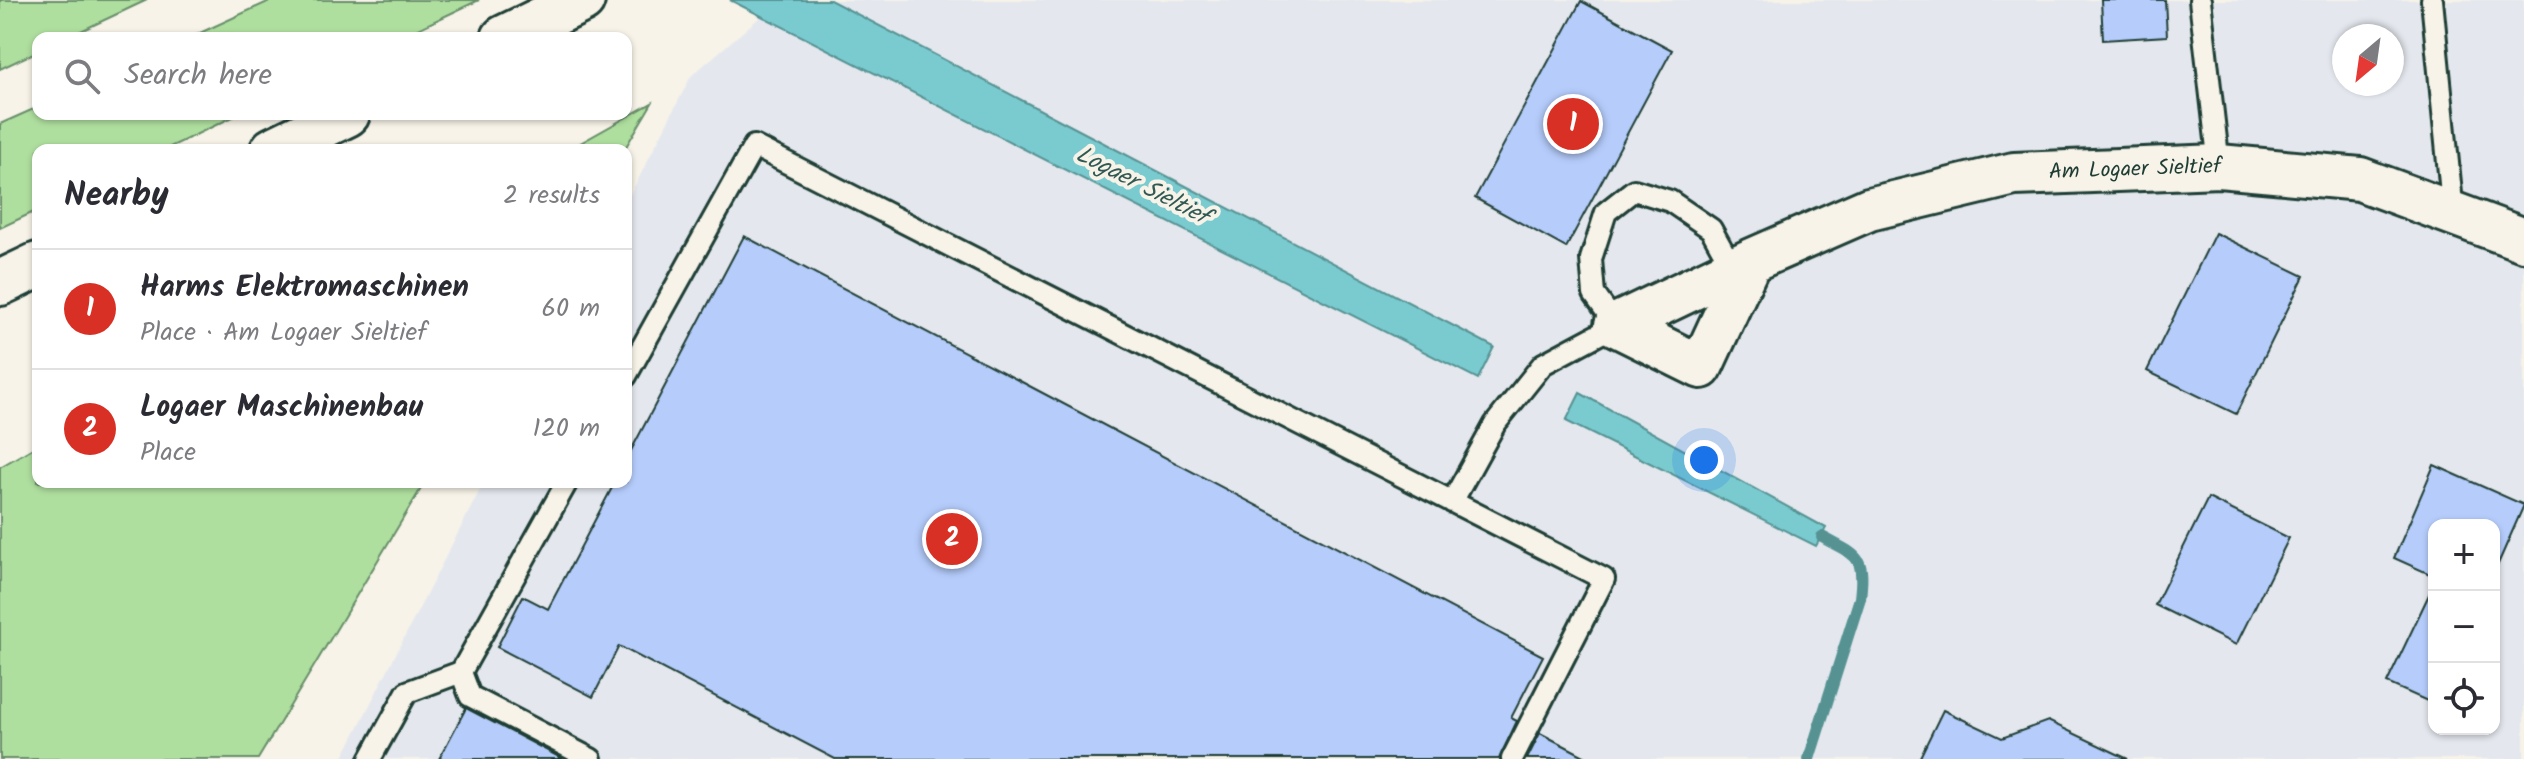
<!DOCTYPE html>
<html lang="en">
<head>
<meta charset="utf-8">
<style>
  :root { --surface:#fff; --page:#f2f2f3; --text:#2b2b33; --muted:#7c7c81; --line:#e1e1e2; --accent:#d93025 }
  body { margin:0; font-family:Kalam,sans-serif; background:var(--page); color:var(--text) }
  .controls { position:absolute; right:24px; bottom:24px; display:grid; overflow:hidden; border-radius:16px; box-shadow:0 2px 6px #0004 }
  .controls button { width:72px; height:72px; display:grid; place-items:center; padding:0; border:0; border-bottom:2px solid var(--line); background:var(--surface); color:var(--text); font:40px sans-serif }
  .compass { position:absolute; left:2332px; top:24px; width:72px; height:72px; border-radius:50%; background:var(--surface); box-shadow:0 2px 6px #0004; rotate:209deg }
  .you { position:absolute; left:1704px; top:460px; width:28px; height:28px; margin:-20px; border:6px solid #fff; border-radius:50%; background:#1a73e8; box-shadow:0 0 0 12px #1a73e833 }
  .badge { display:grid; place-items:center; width:52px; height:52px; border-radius:50%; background:var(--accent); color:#fff; font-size:26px; font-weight:700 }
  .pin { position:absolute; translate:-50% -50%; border:4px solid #fff; box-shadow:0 2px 8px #0006 }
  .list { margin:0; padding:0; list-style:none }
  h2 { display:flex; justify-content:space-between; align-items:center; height:104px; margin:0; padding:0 32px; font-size:34px }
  h2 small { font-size:26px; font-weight:400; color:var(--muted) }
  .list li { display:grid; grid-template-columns:52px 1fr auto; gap:24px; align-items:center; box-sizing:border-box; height:120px; padding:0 32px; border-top:2px solid var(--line) }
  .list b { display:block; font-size:30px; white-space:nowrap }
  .list p { margin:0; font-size:26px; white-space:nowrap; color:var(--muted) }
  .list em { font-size:26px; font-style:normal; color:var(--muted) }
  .icon { flex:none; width:44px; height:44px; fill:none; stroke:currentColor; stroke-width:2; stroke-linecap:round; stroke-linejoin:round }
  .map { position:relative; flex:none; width:2524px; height:759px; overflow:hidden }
  .search { position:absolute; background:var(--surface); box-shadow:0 2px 6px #0004; left:32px; top:32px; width:600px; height:88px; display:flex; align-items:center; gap:20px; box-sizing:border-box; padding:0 28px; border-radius:16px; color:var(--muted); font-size:30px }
  .panel { position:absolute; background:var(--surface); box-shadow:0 2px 6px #0004; left:32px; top:144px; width:600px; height:344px; border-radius:16px }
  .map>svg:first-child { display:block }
  .built { fill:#e4e8ee; fill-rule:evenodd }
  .green { fill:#afdf9f; stroke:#678e6a; stroke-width:2 }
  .water { fill:#7acbd0; stroke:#569292; stroke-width:2 }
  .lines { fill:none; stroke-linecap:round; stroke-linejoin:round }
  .stream { stroke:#569292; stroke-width:12 }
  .building { fill:#b6cdfc; stroke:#1f3d34; stroke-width:2 }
  .lane-casing { stroke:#1f3d34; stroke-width:26 }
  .street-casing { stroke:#1f3d34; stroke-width:48 }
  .primary-casing { stroke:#1f3d34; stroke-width:50 }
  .lane { stroke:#f7f3e8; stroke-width:20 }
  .street { stroke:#f7f3e8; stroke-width:42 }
  .primary { stroke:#f7f3e8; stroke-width:44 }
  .labels { text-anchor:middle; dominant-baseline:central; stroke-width:8; stroke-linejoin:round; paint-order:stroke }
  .street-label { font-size:22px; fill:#1f3d34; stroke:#f7f3e8 }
  .water-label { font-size:24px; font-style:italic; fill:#315953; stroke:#f7f3e8 }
</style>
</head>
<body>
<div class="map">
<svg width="2524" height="759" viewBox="0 0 2524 759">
  <rect width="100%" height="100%" fill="#f7f3e8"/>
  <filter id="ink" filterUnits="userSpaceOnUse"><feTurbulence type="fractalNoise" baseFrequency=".0125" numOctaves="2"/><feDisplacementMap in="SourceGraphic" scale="16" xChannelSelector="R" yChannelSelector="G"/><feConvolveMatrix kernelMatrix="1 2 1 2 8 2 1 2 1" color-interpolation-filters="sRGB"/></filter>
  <g filter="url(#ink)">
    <!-- built -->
    <path class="built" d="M780 0H2524V759H342L484 482H626V203L691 76ZM2344 36H2392V84H2344ZM2434 525H2494V729H2434Z"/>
    <!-- green -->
    <path class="green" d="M0 0H147L66 38H38V51L0 69Z
      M272 0H479L399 38H189Z
      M652 103 624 150H568Z
      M38 107V114H239L164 150H38V210L0 228V124Z
      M38 445V482H425L258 759H0V467Z"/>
    <!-- water -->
    <path class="water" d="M730 0H830L1494 347 1478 379Z
      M1580 393 1826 528 1816 546 1566 421Z"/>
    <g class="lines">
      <!-- stream -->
      <path class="stream" d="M1809 759 1860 598C1865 554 1858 557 1822 537"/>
    </g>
    <!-- building -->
    <path class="building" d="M2101 0H2165L2167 36 2103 40Z
      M1581 1 1672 50 1566 248 1475 198Z
      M2215 233 2304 276 2236 414 2147 371Z
      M744 236 1543 656 1511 718 1517 721 1499 759H835L619 646 593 697 497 647 523 596 548 609 615 482H626V460Z
      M2434 465 2524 505 2494 573V525H2434V576L2394 558Z
      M2208 498 2289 538 2236 645 2155 605Z
      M2434 584V704L2387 683Z
      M466 708 563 759H439Z
      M1943 710 2002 738 2048 721 2128 759H1919Z
      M1540 733 1590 759H1527Z"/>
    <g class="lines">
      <!-- lane casing -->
      <g class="lane-casing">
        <path id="lane" d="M2200 0 2219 166
          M2432 0 2453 214
          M626 376 754 146 1604 579 1512 759
          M567 482 461 672 470 696 591 759
          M1452 502 1495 424 1543 364 1616 325 1594 294 1591 259 1606 212 1634 190 1670 201 1711 229 1733 269
          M370 759 407 692 461 672"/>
      </g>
      <!-- street casing -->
      <g class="street-casing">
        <path id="street" d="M1750 261 1701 367 1616 325 1750 261 1869 209 2014 174 2219 166 2360 179 2524 240"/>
      </g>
      <!-- primary casing -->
      <g class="primary-casing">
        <path id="primary" d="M504 38 582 0
          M273 150 347 114
          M0 283 38 265"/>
      </g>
      <!-- lane -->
      <use href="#lane" class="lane"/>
      <!-- street -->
      <use href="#street" class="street"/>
      <!-- primary -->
      <use href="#primary" class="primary"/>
    </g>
  </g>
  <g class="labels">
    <!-- street labels -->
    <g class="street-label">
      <text transform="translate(2135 170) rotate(-2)">Am Logaer Sieltief</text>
    </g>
    <!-- water labels -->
    <g class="water-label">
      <text transform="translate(1142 186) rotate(27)">Logaer Sieltief</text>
    </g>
  </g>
</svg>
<div class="controls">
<button>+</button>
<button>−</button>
<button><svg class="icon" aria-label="locate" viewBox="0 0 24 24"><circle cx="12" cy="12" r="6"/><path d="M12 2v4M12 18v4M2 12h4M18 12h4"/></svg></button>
</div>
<svg class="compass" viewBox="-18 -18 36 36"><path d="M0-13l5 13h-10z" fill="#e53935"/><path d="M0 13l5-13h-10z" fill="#7c7c81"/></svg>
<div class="you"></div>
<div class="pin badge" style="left:1573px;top:124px">1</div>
<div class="pin badge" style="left:952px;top:539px">2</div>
<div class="search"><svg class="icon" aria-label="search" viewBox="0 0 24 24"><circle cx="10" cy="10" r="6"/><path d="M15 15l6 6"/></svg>Search here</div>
<section class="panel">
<h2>Nearby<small>2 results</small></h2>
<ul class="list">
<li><span class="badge">1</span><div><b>Harms Elektromaschinen</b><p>Place · Am Logaer Sieltief</p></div><em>60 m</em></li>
<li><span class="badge">2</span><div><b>Logaer Maschinenbau</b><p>Place</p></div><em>120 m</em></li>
</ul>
</section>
</div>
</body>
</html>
